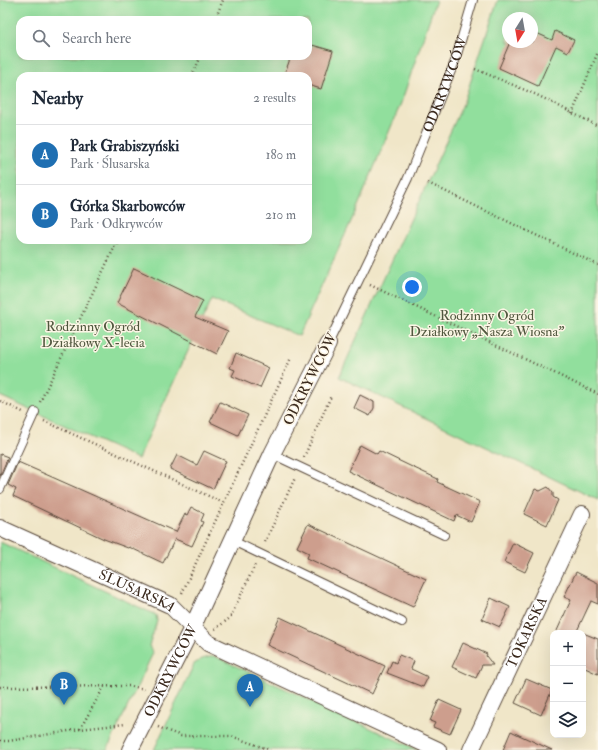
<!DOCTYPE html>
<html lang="en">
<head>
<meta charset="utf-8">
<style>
  :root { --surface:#fff; --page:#f6f6f7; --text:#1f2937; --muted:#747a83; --line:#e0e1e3; --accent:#1f6fb2 }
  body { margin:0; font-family:"IM FELL Double Pica",serif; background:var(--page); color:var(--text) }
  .controls { position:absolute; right:12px; bottom:12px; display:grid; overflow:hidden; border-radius:8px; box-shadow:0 4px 16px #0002 }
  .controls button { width:36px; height:36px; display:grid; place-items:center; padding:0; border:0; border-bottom:1px solid var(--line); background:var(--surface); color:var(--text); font:20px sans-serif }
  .compass { position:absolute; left:502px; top:12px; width:36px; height:36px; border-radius:50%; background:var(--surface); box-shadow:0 4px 16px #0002; rotate:191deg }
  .you { position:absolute; left:412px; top:287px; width:14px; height:14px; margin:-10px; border:3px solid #fff; border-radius:50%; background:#1a73e8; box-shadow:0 0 0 6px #1a73e833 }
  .badge { display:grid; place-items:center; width:26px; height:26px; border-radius:50%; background:var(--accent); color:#fff; font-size:13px; font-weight:700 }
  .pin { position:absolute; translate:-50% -33px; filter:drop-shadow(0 1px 2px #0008) }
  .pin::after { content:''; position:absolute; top:21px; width:14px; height:12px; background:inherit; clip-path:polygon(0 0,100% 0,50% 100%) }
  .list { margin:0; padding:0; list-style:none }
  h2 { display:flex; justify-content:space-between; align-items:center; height:52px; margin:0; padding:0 16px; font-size:17px }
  h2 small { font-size:13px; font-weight:400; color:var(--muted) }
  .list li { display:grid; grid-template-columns:26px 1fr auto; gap:12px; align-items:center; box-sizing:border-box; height:60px; padding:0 16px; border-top:1px solid var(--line) }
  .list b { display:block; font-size:15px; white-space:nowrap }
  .list p { margin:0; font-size:13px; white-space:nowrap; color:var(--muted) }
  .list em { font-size:13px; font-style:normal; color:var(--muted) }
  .icon { flex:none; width:22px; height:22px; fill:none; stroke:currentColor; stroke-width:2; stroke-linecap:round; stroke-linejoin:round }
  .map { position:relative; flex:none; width:598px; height:750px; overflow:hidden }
  .search { position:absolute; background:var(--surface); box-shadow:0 4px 16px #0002; left:16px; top:16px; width:296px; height:44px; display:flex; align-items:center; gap:10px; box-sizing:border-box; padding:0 14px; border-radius:12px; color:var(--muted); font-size:15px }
  .panel { position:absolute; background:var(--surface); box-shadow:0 4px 16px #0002; left:16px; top:72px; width:296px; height:172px; border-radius:12px }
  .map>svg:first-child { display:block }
  .green { fill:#91df9d; stroke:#66845e; fill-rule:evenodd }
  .building { fill:#cd9e8d }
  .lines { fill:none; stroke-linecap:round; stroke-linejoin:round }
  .lane-casing { stroke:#564638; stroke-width:10 }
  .street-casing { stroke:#564638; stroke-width:18 }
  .path { stroke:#564638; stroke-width:2.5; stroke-dasharray:1 3; stroke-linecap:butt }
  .lane { stroke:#fff; stroke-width:8 }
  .street { stroke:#fff; stroke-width:16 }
  .labels { text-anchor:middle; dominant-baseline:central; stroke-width:3; stroke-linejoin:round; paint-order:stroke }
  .street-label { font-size:14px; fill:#3b2a1e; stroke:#fcf5e5 }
  .park-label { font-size:14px; fill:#50573e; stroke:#fcf5e5 }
</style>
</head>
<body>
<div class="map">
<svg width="598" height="750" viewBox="0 0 598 750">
  <rect width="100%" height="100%" fill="#fcf5e5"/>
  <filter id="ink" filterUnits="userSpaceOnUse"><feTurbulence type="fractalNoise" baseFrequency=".025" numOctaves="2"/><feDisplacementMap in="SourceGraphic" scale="8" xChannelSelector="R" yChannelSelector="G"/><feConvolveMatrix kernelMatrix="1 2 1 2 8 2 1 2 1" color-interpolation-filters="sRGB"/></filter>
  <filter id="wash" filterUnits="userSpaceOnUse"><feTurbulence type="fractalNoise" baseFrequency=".012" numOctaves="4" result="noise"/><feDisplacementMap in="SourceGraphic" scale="16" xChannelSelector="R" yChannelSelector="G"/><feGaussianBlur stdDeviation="0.9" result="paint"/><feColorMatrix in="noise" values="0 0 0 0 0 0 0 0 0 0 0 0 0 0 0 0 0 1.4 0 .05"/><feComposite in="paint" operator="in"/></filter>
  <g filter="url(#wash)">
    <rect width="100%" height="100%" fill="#f0e6c8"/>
    <!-- green -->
    <path class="green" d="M0 0H436L401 103 358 206 299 336 212 299 138 459 0 396ZM20 20H308V56H20ZM20 76H308V240H20Z
      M498 0H598V500L339 377 463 104ZM508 18H532V42H508Z
      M0 542 156 615 157 621 149 646 153 653 107 750H0Z
      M214 656 418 750H154L194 664 202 659Z"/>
    <g id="blocks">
      <!-- building -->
      <path class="building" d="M532 31 552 40 555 31 574 40 568 52 556 46 538 86 499 68 510 42H532Z
        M312 45 333 51 321 89 308 85V76H292L285 73 291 56H308Z
        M134 268 203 301 195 317 228 331 217 354 117 303Z
        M236 353 269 368 260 388 232 376 235 370 230 368Z
        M360 395 374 402V408L370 416 354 408Z
        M220 402 248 415 238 435 210 422Z
        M360 445 377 454 379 451 410 466 438 479 437 482 480 502 471 522 456 515 454 521 348 471Z
        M204 451 226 461 213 489 170 469 177 455 197 465Z
        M0 454 8 457 0 476Z
        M18 462 176 532 185 514 187 515 191 507 204 514 201 521 203 522 192 546 175 539 163 563 129 547 128 548 104 539 13 496 16 489 8 485Z
        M548 487 553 493V497L558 500 547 525 524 514 535 489 540 491Z
        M308 524 426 579 413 607 307 558 309 553 297 547Z
        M513 543 534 553 525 572 504 562Z
        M576 572 598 583V604L591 601 576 633H556L571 600 564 597Z
        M491 598 510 607 500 627 482 619Z
        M280 617 385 666 372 694 267 645Z
        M583 633 598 639V674L583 667Z
        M463 643 487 654 486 656 493 665H482L476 678 452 667Z
        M399 655 414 661 411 669 428 677 423 687 387 673 392 661 396 663Z
        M526 679 552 690 541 715 515 703Z
        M439 700 461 710 450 734 433 727 435 723 430 721Z
        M511 731 519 735 552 750H503Z"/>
    </g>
  </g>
  <g filter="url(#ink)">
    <use href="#blocks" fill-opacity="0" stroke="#564638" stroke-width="1"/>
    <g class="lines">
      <!-- lane casing -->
      <g class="lane-casing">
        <g id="lane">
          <path id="s1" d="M328 344 408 178 455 61 473 0"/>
          <path d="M272 454 444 535"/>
          <path d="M0 489 35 412"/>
          <path d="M233 541 402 622"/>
        </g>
      </g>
      <!-- street casing -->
      <g class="street-casing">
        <g id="street">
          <path id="s2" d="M0 528 170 605 208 643 438 750"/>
          <path id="s3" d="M130 750 193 626 272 454 328 344"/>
          <path id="s4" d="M471 750 582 514"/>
        </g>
      </g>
      <!-- path -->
      <path class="path" d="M215 20 223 0
        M475 69 537 95 598 126
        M192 76 201 56
        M572 114 598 52
        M428 183 598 265
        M370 285 598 394
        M0 401 23 412
        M40 402 118 240
        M44 421 224 503
        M304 457 331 396
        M265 542 295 478
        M182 593 291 358
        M215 629 230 618 255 565
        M0 687 131 686 144 689
        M158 727 181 736H231L270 750
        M80 729 104 687
        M0 741H9L80 729 125 724"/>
      <!-- lane -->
      <use href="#lane" class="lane"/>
      <!-- street -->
      <use href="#street" class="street"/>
    </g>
  </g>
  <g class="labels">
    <!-- street labels -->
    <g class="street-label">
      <text stroke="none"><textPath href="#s1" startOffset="285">ODKRYWCÓW</textPath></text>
      <text transform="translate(310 379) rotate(-63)">ODKRYWCÓW</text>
      <text stroke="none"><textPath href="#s2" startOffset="151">ŚLUSARSKA</textPath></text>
      <text stroke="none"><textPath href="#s4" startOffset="130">TOKARSKA</textPath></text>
      <text stroke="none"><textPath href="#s3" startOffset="89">ODKRYWCÓW</textPath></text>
    </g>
    <!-- park labels -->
    <g class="park-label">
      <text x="487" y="315">Rodzinny Ogród<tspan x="487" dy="16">Działkowy „Nasza Wiosna”</tspan></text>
      <text x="93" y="326">Rodzinny Ogród<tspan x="93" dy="16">Działkowy X-lecia</tspan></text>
    </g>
  </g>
</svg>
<div class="controls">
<button>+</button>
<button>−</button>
<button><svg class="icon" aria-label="layers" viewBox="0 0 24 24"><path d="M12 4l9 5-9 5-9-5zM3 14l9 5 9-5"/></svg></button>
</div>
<svg class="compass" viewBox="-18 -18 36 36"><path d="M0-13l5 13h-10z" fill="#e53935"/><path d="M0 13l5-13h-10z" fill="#747a83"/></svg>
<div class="you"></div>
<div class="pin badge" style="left:250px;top:707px">A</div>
<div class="pin badge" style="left:64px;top:705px">B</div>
<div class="search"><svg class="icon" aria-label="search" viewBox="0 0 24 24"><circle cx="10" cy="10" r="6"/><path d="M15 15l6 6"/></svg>Search here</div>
<section class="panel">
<h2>Nearby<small>2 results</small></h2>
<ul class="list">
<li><span class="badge">A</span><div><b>Park Grabiszyński</b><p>Park · Ślusarska</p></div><em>180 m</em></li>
<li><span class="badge">B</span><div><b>Górka Skarbowców</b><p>Park · Odkrywców</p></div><em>210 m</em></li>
</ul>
</section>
</div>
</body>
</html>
